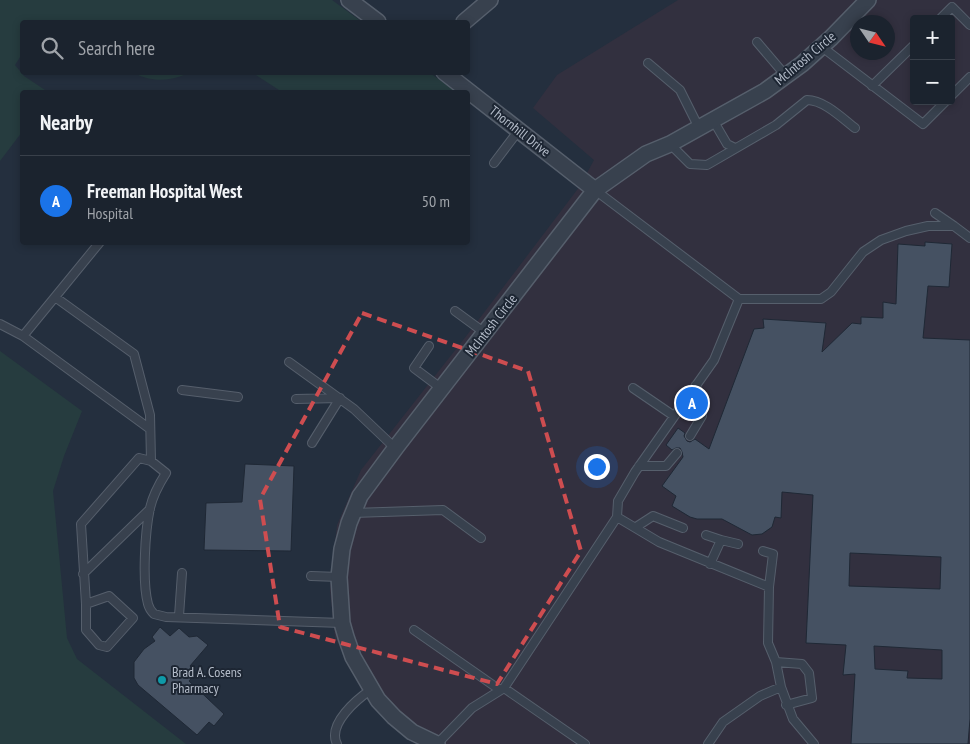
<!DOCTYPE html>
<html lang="en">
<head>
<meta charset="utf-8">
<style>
  :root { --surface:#1b232e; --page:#282f3a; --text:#f1f3f6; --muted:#a0a4aa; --line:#39404a; --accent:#1a73e8 }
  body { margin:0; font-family:"PT Sans Narrow",sans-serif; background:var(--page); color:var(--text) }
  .controls { position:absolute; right:15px; top:15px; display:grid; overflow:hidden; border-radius:5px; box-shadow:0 2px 8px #0003 }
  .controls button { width:45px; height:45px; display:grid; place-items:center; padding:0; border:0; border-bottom:1px solid var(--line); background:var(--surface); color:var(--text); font:25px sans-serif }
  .compass { position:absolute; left:850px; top:15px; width:45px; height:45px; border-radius:50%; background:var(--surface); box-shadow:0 2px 8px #0003; rotate:125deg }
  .you { position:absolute; left:596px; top:466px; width:18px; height:18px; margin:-12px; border:4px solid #fff; border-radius:50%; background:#1a73e8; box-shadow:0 0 0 8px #1a73e833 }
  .badge { display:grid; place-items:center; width:32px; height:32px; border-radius:50%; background:var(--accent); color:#fff; font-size:16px; font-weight:700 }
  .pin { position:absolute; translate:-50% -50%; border:2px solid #fff; box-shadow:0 1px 5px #0006 }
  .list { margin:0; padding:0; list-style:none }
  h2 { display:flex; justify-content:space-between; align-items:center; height:65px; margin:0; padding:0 20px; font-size:21px }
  h2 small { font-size:16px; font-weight:400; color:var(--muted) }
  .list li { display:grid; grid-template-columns:32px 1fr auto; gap:15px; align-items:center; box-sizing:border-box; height:90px; padding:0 20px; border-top:1px solid var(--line) }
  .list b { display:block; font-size:19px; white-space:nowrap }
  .list p { margin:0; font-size:16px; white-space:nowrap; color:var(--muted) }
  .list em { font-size:16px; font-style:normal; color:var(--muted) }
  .icon { flex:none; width:28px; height:28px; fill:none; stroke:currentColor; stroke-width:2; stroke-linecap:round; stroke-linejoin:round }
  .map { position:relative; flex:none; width:970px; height:744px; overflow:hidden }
  .search { position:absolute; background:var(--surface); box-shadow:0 2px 8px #0003; left:20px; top:20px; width:450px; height:55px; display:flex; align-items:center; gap:12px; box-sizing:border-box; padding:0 18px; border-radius:5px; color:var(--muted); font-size:19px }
  .panel { position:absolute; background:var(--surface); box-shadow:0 2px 8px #0003; left:20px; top:90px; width:450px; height:155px; border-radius:5px }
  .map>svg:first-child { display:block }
  .medical { fill:#32303f; fill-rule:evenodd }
  .green { fill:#263c3f }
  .building { fill:#455162; stroke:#1f2835; fill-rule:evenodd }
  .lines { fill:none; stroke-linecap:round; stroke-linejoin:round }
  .lane-casing { stroke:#565f6c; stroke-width:10 }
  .street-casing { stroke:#565f6c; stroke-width:18 }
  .lane { stroke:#38414e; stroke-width:8 }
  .street { stroke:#38414e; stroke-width:15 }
  .marked { fill:none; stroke:#ce4d50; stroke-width:4; stroke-dasharray:10 6; stroke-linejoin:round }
  .culture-dot { fill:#0f9aa8; stroke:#1d2633; stroke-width:2 }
  .labels { text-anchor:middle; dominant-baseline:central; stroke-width:4; stroke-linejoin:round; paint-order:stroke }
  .street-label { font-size:14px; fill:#b4bcc9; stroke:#1d2633 }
  .poi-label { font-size:14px; fill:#b4bcc9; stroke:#1d2633; text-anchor:start }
</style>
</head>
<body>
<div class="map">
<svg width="970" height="744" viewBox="0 0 970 744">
  <rect width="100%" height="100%" fill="#242f3e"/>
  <!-- medical -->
  <path class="medical" d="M678 0H970V744H425L373 705 335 638 330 590 337 525 361 470 467 335 580 186 594 160 533 108 557 75ZM914 19H951V101H914ZM858 22H888V52H858Z"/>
  <!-- green -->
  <path class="green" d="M0 0H332L362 22H22V54L15 65 24 76 48 92H22V132L0 161Z
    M134 73H188C171 82 150 82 134 73Z
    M253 73H430L457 92H282Z
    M0 351 82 411 64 456 53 491 67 638 77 659 186 744H0Z"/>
  <!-- building -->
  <path class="building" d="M925 242 952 244 949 287 928 286 923 338 970 340V719L968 744H851L855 674 843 675 846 645 806 643 813 495 782 492 781 518 775 517 772 527 762 534 752 535 722 519H697L690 517 672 506 676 496 662 486 683 457 682 452 680 448H676L672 450 666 445 678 428 685 433 684 436 687 441 690 442 695 439 709 449 754 329 764 328 763 319 826 323 822 352 852 323 861 324V317L883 318V302L896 304 898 244 925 246ZM850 553 941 557 940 589 849 586ZM874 646 942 650V679L907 678 908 671 875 669Z
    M245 464 294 466 291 551 204 550 206 503 242 502Z
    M160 627 170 636 179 628 189 637 197 636 208 645 190 666 196 673 189 681 224 714 214 726 209 722 197 735 138 685 134 678V662L144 649 155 641 152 637Z"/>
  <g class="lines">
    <!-- lane casing -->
    <g class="lane-casing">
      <path id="lane" d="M940 19 952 7 970 25
        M757 42 786 76
        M822 47 923 124 946 101
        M648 63 680 90 699 128
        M872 86 914 45
        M951 96 970 77
        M713 120 727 144 735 148
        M670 144 690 164 707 165 776 125 807 100C824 100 842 118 855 128
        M494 163 519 130
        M595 190 739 299H821L831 292 863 252 881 240 906 231 928 226H954L970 238
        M935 213 954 226
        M55 297 100 242
        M455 311 485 333
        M0 324 23 336
        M429 346 414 368 442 389
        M289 362 354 409 395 448
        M633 388 674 416
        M182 390 238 397
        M296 399 339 398
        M150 429 23 336 55 297 134 354 150 415 151 461
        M690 436 702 416 696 385
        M312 443 340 398
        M639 466H666L677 453
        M353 513 443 510 481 538
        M617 517 659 542 769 587 768 643 776 662 781 687 793 719 814 744
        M636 527 653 516 683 528
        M706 535 721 540
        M763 551 773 554 769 587
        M710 564 721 540 738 544
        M83 574 150 509
        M311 576 339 577
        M86 604 109 596 133 618 107 647 99 645 86 630V604L81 524 139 458 151 461 166 473C159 484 153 495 150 508 145 531 142 582 148 604 149 608 151 611 154 614L166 617 342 623
        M179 616 182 573
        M414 630 500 690
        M776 662 802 664 809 673 812 698 786 705
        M504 688 585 744
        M337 744C327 724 357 699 372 689
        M437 744 472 708 504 688 617 517 618 501 635 472 714 360 739 299
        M708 744 723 722 760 696 781 687"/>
    </g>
    <!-- street casing -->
    <g class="street-casing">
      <path id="street" d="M349 0 378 22
        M464 22 490 0
        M444 72 595 190
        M437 744 412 732 394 717 378 700 353 657 346 637 342 623 339 577 342 549 349 523 360 496 397 446 595 190 646 154 670 144 765 91 802 64 831 38 868 0"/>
    </g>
    <!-- lane -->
    <use href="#lane" class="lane"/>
    <!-- street -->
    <use href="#street" class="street"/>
  </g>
  <!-- marked area -->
  <path class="marked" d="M362 313 528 371 581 551 497 684 280 627 260 499Z"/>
  <!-- markers -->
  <circle class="culture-dot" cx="162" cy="680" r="5"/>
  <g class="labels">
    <!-- street labels -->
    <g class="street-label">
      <text transform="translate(805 58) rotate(-40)">McIntosh Circle</text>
      <text transform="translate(520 131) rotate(38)">Thornhill Drive</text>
      <text transform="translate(491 325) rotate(-52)">McIntosh Circle</text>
    </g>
    <!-- poi labels -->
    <g class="poi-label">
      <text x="172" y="672">Brad A. Cosens<tspan x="172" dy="16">Pharmacy</tspan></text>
    </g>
  </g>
</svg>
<div class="controls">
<button>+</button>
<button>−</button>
</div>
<svg class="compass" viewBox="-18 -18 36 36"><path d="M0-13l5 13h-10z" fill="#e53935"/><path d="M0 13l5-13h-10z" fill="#a0a4aa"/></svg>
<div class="you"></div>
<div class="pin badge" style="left:692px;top:403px">A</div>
<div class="search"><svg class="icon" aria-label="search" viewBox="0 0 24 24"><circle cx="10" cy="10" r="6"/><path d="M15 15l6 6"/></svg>Search here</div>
<section class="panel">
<h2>Nearby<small></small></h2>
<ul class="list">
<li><span class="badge">A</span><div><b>Freeman Hospital West</b><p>Hospital</p></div><em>50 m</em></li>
</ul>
</section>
</div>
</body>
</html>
